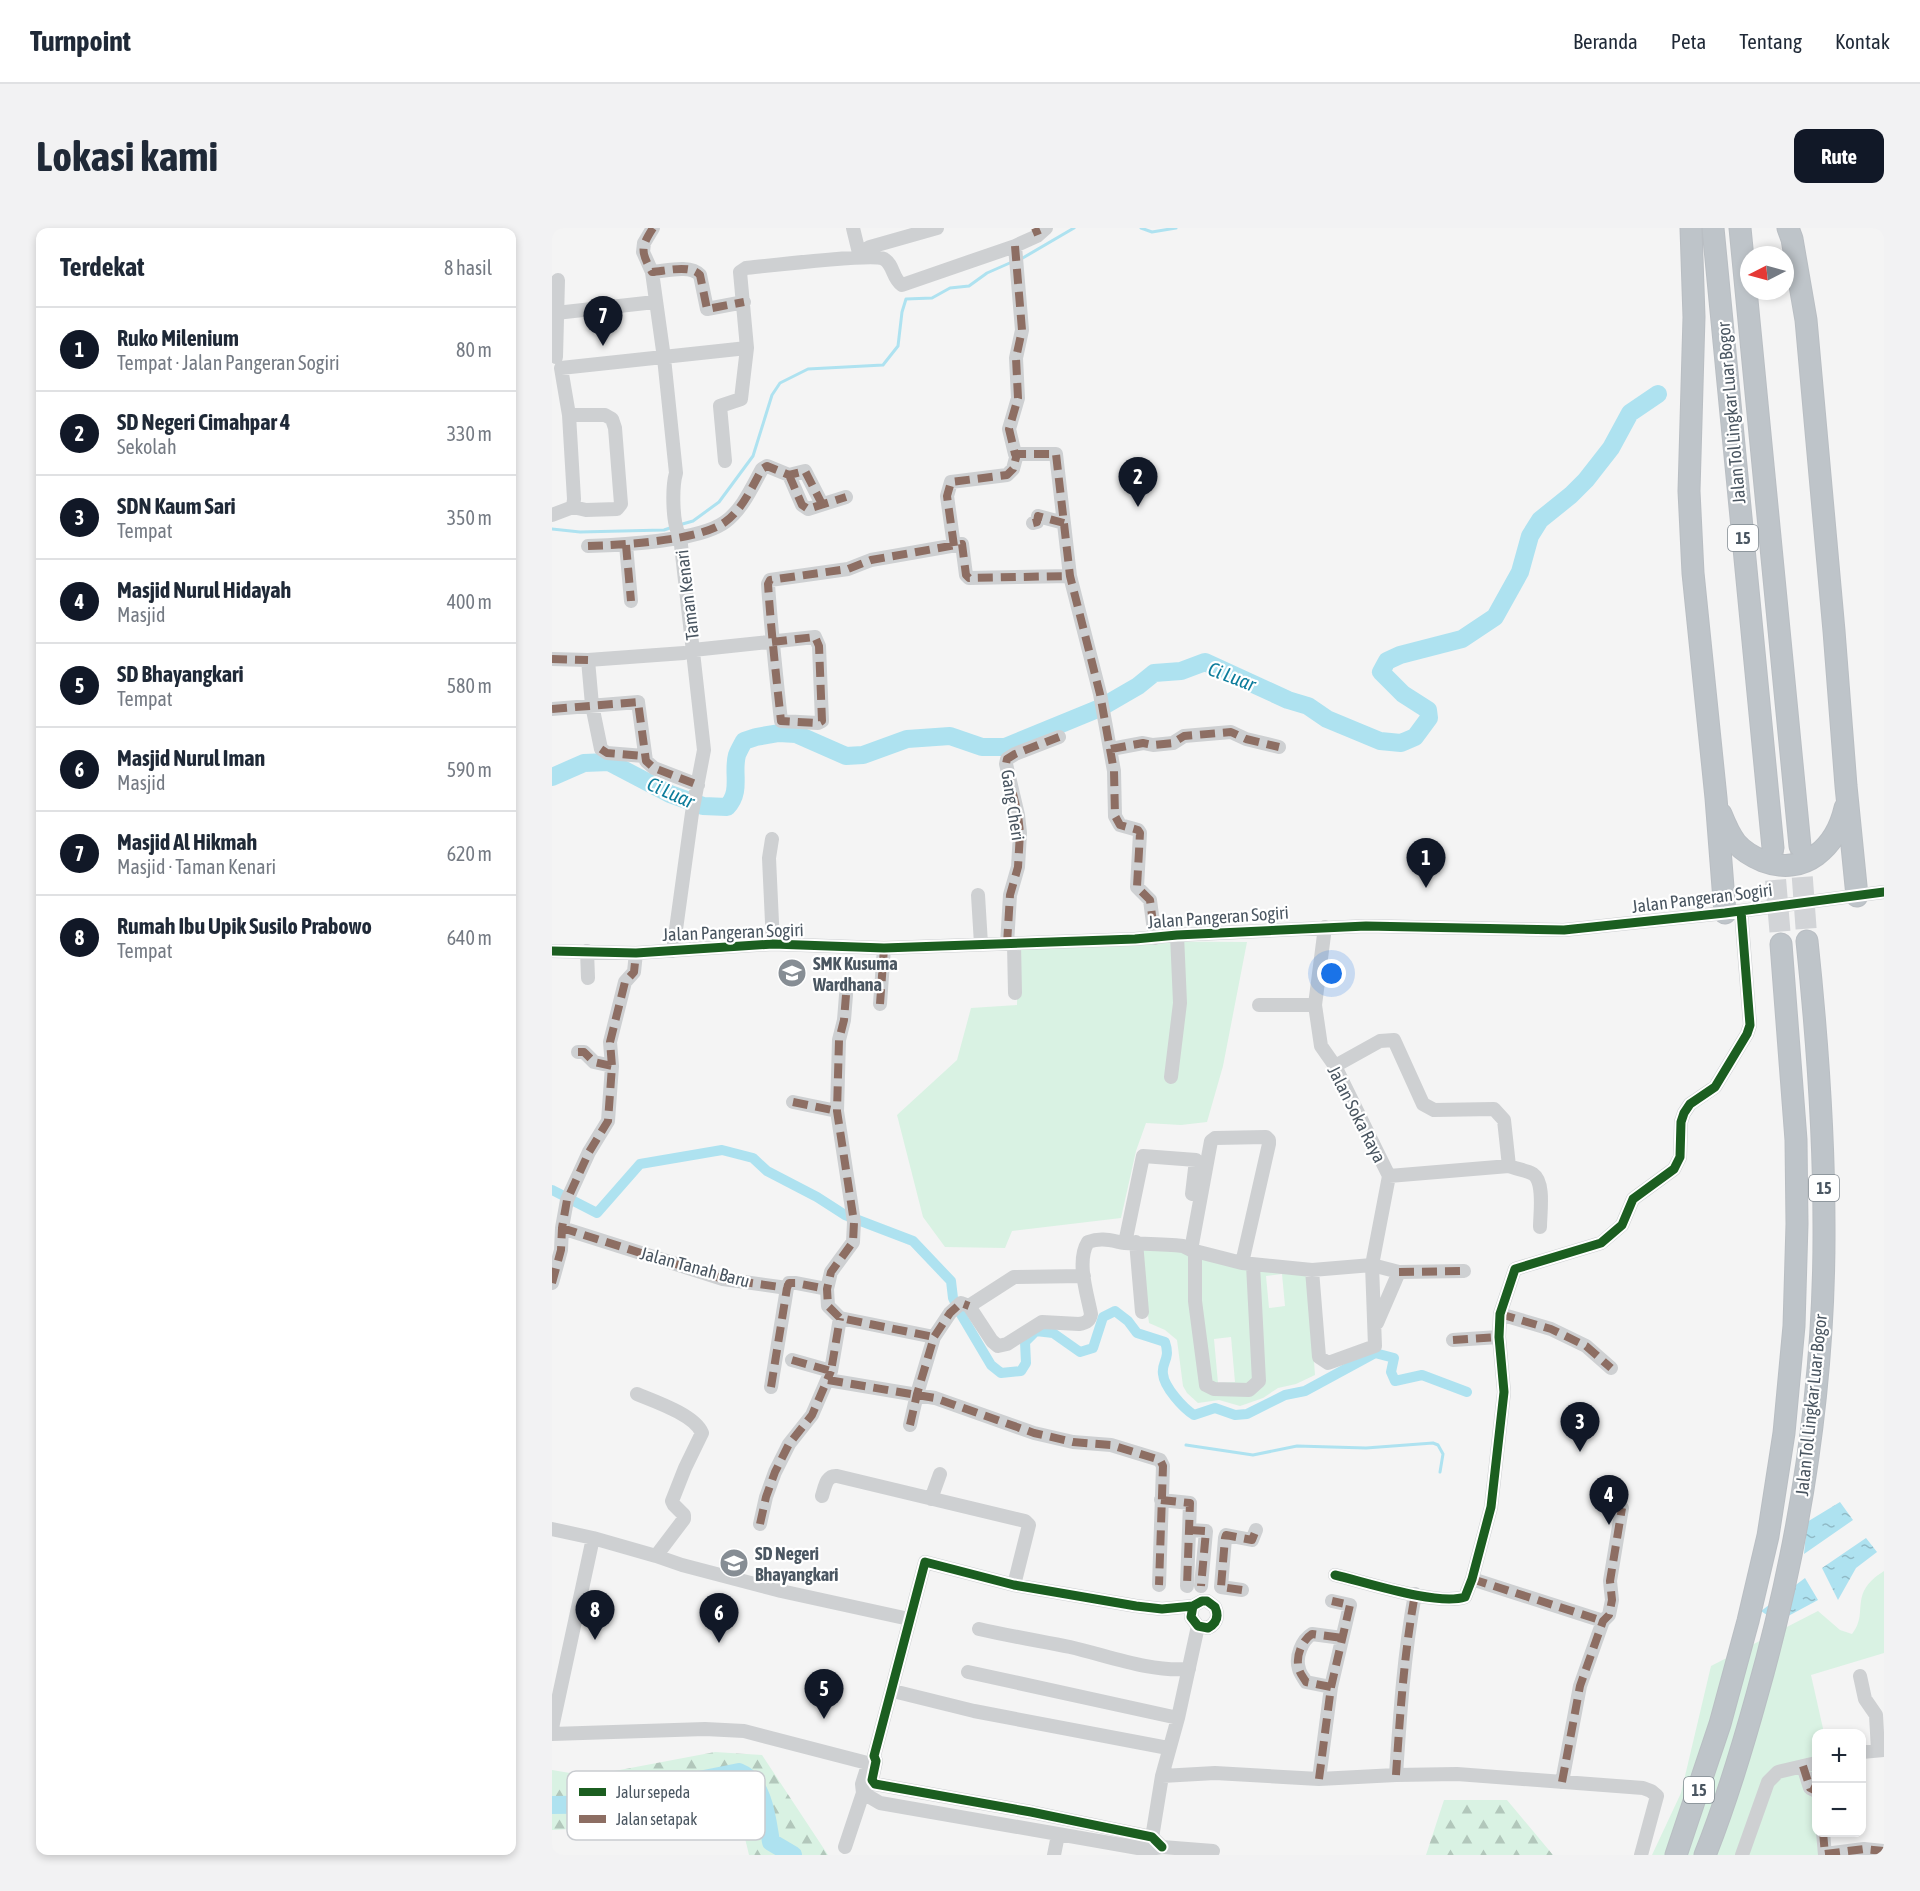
<!DOCTYPE html>
<html lang="id">
<head>
<meta charset="utf-8">
<style>
  :root { --surface:#fff; --page:#f2f2f3; --text:#1f2937; --muted:#747a83; --line:#e0e1e3; --accent:#111827 }
  body { margin:0; font-family:"Asap Condensed",sans-serif; background:var(--page); color:var(--text) }
  .controls { position:absolute; right:18px; bottom:18px; display:grid; overflow:hidden; border-radius:12px; box-shadow:0 3px 9px #0003 }
  .controls button { width:54px; height:54px; display:grid; place-items:center; padding:0; border:0; border-bottom:2px solid var(--line); background:var(--surface); color:var(--text); font:30px sans-serif }
  .compass { position:absolute; left:1188px; top:18px; width:54px; height:54px; border-radius:50%; background:var(--surface); box-shadow:0 3px 9px #0003; rotate:264deg }
  .you { position:absolute; left:780px; top:746px; width:21px; height:21px; margin:-15px; border:4px solid #fff; border-radius:50%; background:#1a73e8; box-shadow:0 0 0 9px #1a73e833 }
  .badge { display:grid; place-items:center; width:39px; height:39px; border-radius:50%; background:var(--accent); color:#fff; font-size:20px; font-weight:700 }
  .pin { position:absolute; translate:-50% -50px; filter:drop-shadow(0 2px 3px #0008) }
  .pin::after { content:''; position:absolute; top:32px; width:21px; height:18px; background:inherit; clip-path:polygon(0 0,100% 0,50% 100%) }
  .list { margin:0; padding:0; list-style:none }
  h2 { display:flex; justify-content:space-between; align-items:center; height:78px; margin:0; padding:0 24px; font-size:26px }
  h2 small { font-size:20px; font-weight:400; color:var(--muted) }
  .list li { display:grid; grid-template-columns:39px 1fr auto; gap:18px; align-items:center; box-sizing:border-box; height:84px; padding:0 24px; border-top:2px solid var(--line) }
  .list b { display:block; font-size:22px; white-space:nowrap }
  .list p { margin:0; font-size:20px; white-space:nowrap; color:var(--muted) }
  .list em { font-size:20px; font-style:normal; color:var(--muted) }
  .map { position:relative; flex:none; width:1332px; height:1627px; overflow:hidden; border-radius:12px }
  header { display:flex; align-items:center; gap:36px; box-sizing:border-box; height:84px; padding:0 30px; background:var(--surface); border-bottom:2px solid var(--line) }
  header strong { font-size:28px }
  nav { display:flex; gap:33px; margin-inline-start:auto; font-size:21px }
  .intro { display:flex; align-items:center; justify-content:space-between; box-sizing:border-box; height:144px; padding:0 36px }
  h1 { margin:0; font-size:42px }
  .button { padding:15px 27px; border-radius:12px; background:var(--accent); color:#fff; font-size:21px; font-weight:700 }
  main { display:flex; gap:36px; padding:0 36px }
  aside { flex:1; background:var(--surface); border-radius:12px; box-shadow:0 3px 9px #0003 }
  .map>svg:first-child { display:block }
  .grass { fill:#d9f2e3; fill-rule:evenodd }
  .forest { fill:url(#forest-firs) }
  .water { fill:url(#water-ripples) }
  .lines { fill:none; stroke-linecap:round; stroke-linejoin:round }
  .stream { stroke:#aee2f0; stroke-width:3 }
  .canal { stroke:#aee2f0; stroke-width:10 }
  .river { stroke:#aee2f0; stroke-width:18 }
  .highway-tunnel { stroke:#d2d4d7; stroke-width:21; stroke-dasharray:21 10; stroke-linecap:butt }
  .highway-casing { stroke:#b9bec3; stroke-width:23 }
  .minor { stroke:#ced0d2; stroke-width:14 }
  .highway { stroke:#bec4c9; stroke-width:21 }
  .quiet { stroke:#8d6e63; stroke-width:8; stroke-dasharray:15 8; stroke-linecap:butt }
  .cycleway-casing { stroke:#fff; stroke-width:13 }
  .cycleway { stroke:#1b5e20; stroke-width:9 }
  .labels { text-anchor:middle; dominant-baseline:central; stroke-width:4.5; stroke-linejoin:round; paint-order:stroke }
  .shield { fill:#fff; stroke:#808990; stroke-width:1.5 }
  .shield-label { font-size:16px; font-weight:bold; fill:#4a5661 }
  .street-label { font-size:18px; fill:#4a5661; stroke:#fff }
  .poi-label { font-size:18px; font-weight:bold; fill:#4a5661; stroke:#fff; text-anchor:start }
  .water-label { font-size:20px; font-style:italic; fill:#0c7c9b; stroke:#fff }
  .key { fill:#fff; stroke:#c9ccd0; stroke-width:1.5 }
  .key-label { font-size:16px; fill:#4a5661 }
</style>
</head>
<body>
<header>
<strong>Turnpoint</strong>
<nav><a>Beranda</a><a>Peta</a><a>Tentang</a><a>Kontak</a></nav>
</header>
<div class="intro"><h1>Lokasi kami</h1><a class="button">Rute</a></div>
<main>
<aside>
<h2>Terdekat<small>8 hasil</small></h2>
<ul class="list">
<li><span class="badge">1</span><div><b>Ruko Milenium</b><p>Tempat · Jalan Pangeran Sogiri</p></div><em>80 m</em></li>
<li><span class="badge">2</span><div><b>SD Negeri Cimahpar 4</b><p>Sekolah</p></div><em>330 m</em></li>
<li><span class="badge">3</span><div><b>SDN Kaum Sari</b><p>Tempat</p></div><em>350 m</em></li>
<li><span class="badge">4</span><div><b>Masjid Nurul Hidayah</b><p>Masjid</p></div><em>400 m</em></li>
<li><span class="badge">5</span><div><b>SD Bhayangkari</b><p>Tempat</p></div><em>580 m</em></li>
<li><span class="badge">6</span><div><b>Masjid Nurul Iman</b><p>Masjid</p></div><em>590 m</em></li>
<li><span class="badge">7</span><div><b>Masjid Al Hikmah</b><p>Masjid · Taman Kenari</p></div><em>620 m</em></li>
<li><span class="badge">8</span><div><b>Rumah Ibu Upik Susilo Prabowo</b><p>Tempat</p></div><em>640 m</em></li>
</ul>
</aside>
<div class="map">
<svg width="1332" height="1627" viewBox="0 0 1332 1627">
  <defs>
    <pattern id="forest-firs" width="22" height="20" patternUnits="userSpaceOnUse" patternTransform="scale(1.5)"><rect width="22" height="20" fill="#d9f2e3"/><path d="M5 1l3.5 6h-7zM16 11l3.5 6h-7z" fill="#b2c7bb"/></pattern>
    <pattern id="water-ripples" width="26" height="14" patternUnits="userSpaceOnUse" patternTransform="scale(1.5)"><rect width="26" height="14" fill="#aee2f0"/><path d="M2 4q2-2 4 0t4 0M15 11q2-2 4 0t4 0" fill="none" stroke="#90bac6"/></pattern>
  </defs>
  <rect width="100%" height="100%" fill="#f4f4f4"/>
  <!-- grass -->
  <path class="grass" d="M499 713 695 714 671 838 655 894 629 897 594 895 584 923 569 990 460 1003 453 1020 393 1019 371 989 345 887 405 832 419 780 465 777 466 714Z
    M592 1016 753 1047 756 1051 763 1147 744 1156 726 1160 711 1170 694 1176 688 1178 667 1172 646 1175 635 1165 631 1158 625 1112 613 1102 597 1095 588 1024ZM730 1046 733 1078 717 1080 714 1048ZM679 1109 683 1154 666 1155 662 1111Z
    M1332 1343V1425L1259 1447 1272 1505 1264 1506V1604L1273 1627H1100L1129 1565 1159 1438 1266 1383 1288 1402 1300 1406C1318 1384 1295 1366 1332 1343Z"/>
  <!-- forest -->
  <path class="forest" d="M163 1524 210 1527 276 1627H197L184 1572 96 1597 0 1602V1542L36 1548Z
    M892 1572H955L1001 1627H874Z"/>
  <!-- water -->
  <path class="water" d="M1288 1274 1301 1292 1252 1326 1255 1294Z
    M1314 1310 1325 1324 1304 1340 1286 1372 1270 1340Z
    M1253 1350 1266 1372 1225 1394 1209 1383Z"/>
  <g class="lines">
    <!-- stream -->
    <path class="stream" d="M589 0 600 4 624 0
      M469 31 522 0
      M127 297 141 293 167 274 201 228 220 167 228 155 256 141 331 137 346 118 350 84 354 71 380 70 398 60 417 58 435 45 460 34
      M0 301 28 304 112 302 121 299
      M634 1217 701 1227 745 1218 814 1220 881 1215 886 1217 891 1226 888 1244"/>
    <!-- canal -->
    <path class="canal" d="M0 962 45 985 88 936 170 922 201 930 215 943 265 969 293 987 361 1013 399 1053 401 1070 407 1083 439 1137 449 1145 469 1143 474 1135 473 1114 484 1103 501 1105 528 1124 541 1120 551 1089 563 1083 576 1093 585 1105 613 1114C619 1132 609 1134 611 1146 612 1159 631 1180 642 1187L663 1180 683 1187 695 1186 733 1167 753 1163 823 1125 842 1130 839 1144 843 1153 870 1147 915 1164"/>
    <!-- river -->
    <path class="river" d="M0 549 32 535 57 534 118 566 151 578 175 579C190 563 180 545 185 527 187 522 190 517 192 513L204 509 227 505 244 506 294 528 311 527 355 511 398 508 430 519H453L548 480 586 458 602 445 629 443 653 434 736 472 756 478 775 491 828 513 849 515 863 509 877 490 876 482 851 466 829 444 835 433 848 427 910 411 943 389 968 344 978 308 988 292 1019 267 1034 252 1059 220 1078 185 1106 166
      M0 1577 83 1576 104 1570 142 1553 187 1544C212 1554 215 1590 219 1614L241 1627"/>
    <!-- highway-tunnel -->
    <path class="highway-tunnel" d="M1248 618 1255 713
      M1221 621 1229 716"/>
    <!-- highway casing -->
    <g class="highway-casing">
      <path id="highway" d="M1139 0 1142 89 1137 263 1141 345 1164 570 1173 685
        M1161 0 1221 620
        M1188 0 1248 618
        M1236 0 1240 11 1254 92 1282 403 1294 558 1305 668
        M1169 586C1173 596 1177 606 1184 615 1191 623 1201 629 1211 633 1253 649 1284 619 1293 580
        M1124 1627 1168 1496 1196 1393 1216 1308 1232 1205 1242 1098 1245 996 1244 912 1229 716
        M1153 1627C1174 1575 1190 1521 1205 1467 1248 1315 1273 1156 1272 997 1272 902 1265 808 1255 713"/>
    </g>
    <!-- minor -->
    <path class="minor" d="M101 0 92 15 91 24 100 44 112 130 124 245C120 259 120 297 128 308L152 522 140 585 121 723
      M301 0 308 29
      M463 18 470 102 464 130 466 170 457 201 463 226H504L518 348 548 466 562 543 563 588 568 597 586 602 588 605 585 659 598 672 603 710
      M307 25 318 19 385 0
      M100 44C114 43 138 36 148 47L155 81 192 74
      M4 85 103 74
      M4 129 6 52
      M17 187H53L60 191 63 200 69 276 65 281 34 282 21 279
      M173 233 168 178 189 171 195 120
      M237 247 250 277 256 281 294 269
      M0 287 21 279 22 271 17 187 9 140 195 120 188 44 194 40C214 38 321 25 332 31 342 37 340 50 350 57L463 18 485 8 494 0
      M481 295 485 294 486 288 512 295
      M74 317 79 373
      M36 318C69 317 147 313 173 294 190 282 200 259 210 241L215 238 237 247 253 243 270 276
      M402 318 395 268 399 254 455 247 461 241 465 226
      M141 422 263 409 267 418 270 493 266 495 229 493C224 447 219 402 216 356L218 352 296 341 319 332 410 316 414 347 417 350 518 348
      M0 431 36 432
      M0 481 86 474 94 533 102 540 146 557
      M559 521 591 515 601 517 621 515 632 508 679 504 694 511 727 519
      M92 528 55 525 49 521 40 477 36 432 132 425
      M220 611 217 630 221 716
      M426 667 429 716
      M455 716 458 667 466 639 468 605 466 587 454 536 455 531 463 526 507 509
      M462 716 463 765
      M0 723 84 725 221 716 332 720 583 711 625 707 814 698 1012 702 1173 685 1332 664
      M35 723 36 750
      M294 767 292 792 287 812 285 883 302 994 301 1014 279 1044 275 1061 276 1078 288 1090 382 1109
      M328 776 332 720
      M707 777H763
      M26 824H32L42 834 60 838
      M783 838 828 813 842 812 871 876 882 882 942 881 952 892 957 938
      M619 849 628 775 625 707
      M241 874 285 883
      M837 948 957 938C964 941 974 942 981 946 993 954 988 985 988 999
      M10 1000 171 1051 235 1060 237 1055H244L275 1061
      M584 1014 590 1084
      M573 1015 591 928 644 932 640 966
      M639 1022 659 913 663 910 714 909 717 912V916L690 1035
      M643 1023V1073L654 1157 662 1161 697 1162 707 1153 701 1037
      M760 1042 767 1129 776 1135 823 1118 820 1037 837 948 783 838 769 818 763 777 773 699
      M0 1055 9 1022 10 1000 15 972 37 924 56 893 60 838 58 814 73 754 82 744 84 725
      M417 1078 462 1049 532 1048
      M948 1086 999 1101 1034 1118 1059 1140
      M825 1095 847 1044
      M901 1112 947 1109
      M240 1132 279 1143 288 1090
      M276 1152 383 1170 482 1205 521 1214 559 1217 608 1232 611 1238 607 1357
      M219 1159 235 1060
      M85 1166C102 1173 143 1187 150 1205L133 1240 120 1273 122 1277 132 1287V1291L104 1328
      M358 1197 365 1166 382 1109 398 1085 409 1075 417 1078 440 1113 446 1118 455 1116 490 1094 527 1096C534 1095 538 1093 539 1086 535 1065 524 1033 536 1014 550 1009 560 1013 573 1015 592 1016 612 1016 631 1018L639 1022 690 1035 760 1042 820 1037 847 1044 912 1043
      M270 1268C273 1259 274 1247 285 1248L473 1293 477 1297 462 1357
      M379 1271 388 1246
      M609 1272 638 1275 635 1358
      M208 1296 214 1269 223 1244 237 1216 260 1187 279 1143
      M0 1301 41 1310 104 1328 130 1337 229 1363 357 1391
      M638 1302 654 1303 649 1358
      M783 1347C813 1354 885 1378 913 1369L920 1351 939 1279 952 1164 947 1109 948 1086 963 1041 1049 1015 1070 997 1081 971 1122 941 1128 929 1129 894 1132 885 1138 876 1163 859 1195 806 1198 797 1189 683
      M920 1351 1051 1393
      M690 1362 669 1359 673 1310 674 1307 700 1312 704 1302
      M427 1401C457 1408 488 1413 518 1419 557 1428 597 1444 637 1441
      M416 1444 626 1490
      M1308 1448 1313 1471 1324 1487 1326 1522
      M779 1459 754 1454C752 1450 748 1446 747 1441 743 1429 750 1412 760 1406L790 1410
      M341 1463 422 1483 616 1520
      M0 1500 41 1310
      M0 1506 153 1501 192 1503 323 1537
      M1310 1524 1332 1522
      M316 1537 310 1556 311 1565 328 1575 586 1620 598 1621 610 1619 661 1623
      M1251 1538 1258 1560 1264 1563
      M844 1547C848 1486 852 1426 863 1366
      M610 1548 663 1545 767 1551 844 1547 905 1546 1091 1560 1099 1563 1105 1568 1089 1627
      M767 1551 779 1459 798 1377 780 1373
      M1010 1554 1028 1458 1051 1393 1057 1387 1060 1372 1058 1353 1070 1280
      M1271 1604 1273 1627
      M599 1616 610 1548 626 1490 646 1398
      M293 1619 311 1565
      M610 1619 600 1609 479 1584 323 1556 320 1552 324 1533 322 1528 373 1334 462 1357 584 1378 610 1381 641 1378 650 1373H655L663 1379C667 1388 665 1395 656 1400L646 1398 639 1389 641 1378
      M1273 1626 1312 1621 1332 1623
      M502 1627 506 1607
      M1190 1627 1216 1554 1226 1544 1264 1535"/>
    <!-- highway -->
    <use href="#highway" class="highway"/>
    <!-- quiet -->
    <path class="quiet" d="M101 0C88 20 89 24 100 44 114 43 138 36 148 47L155 81 192 74
      M483 0 486 7
      M463 18 470 102 464 130 466 170 457 201 463 226H504L518 348 548 466 562 543 563 588 568 597 586 602 588 605 585 659 598 672 603 710
      M237 247 250 277 256 281 294 269
      M481 295 485 294 486 288 512 295
      M74 317 79 373
      M36 318C69 317 147 313 173 294 190 282 200 259 210 241L215 238 237 247 253 243 270 276
      M402 318 395 268 399 254 455 247 461 241 465 226
      M220 414 263 409 267 418 270 493 266 495 229 493C224 447 219 402 216 356L218 352 296 341 319 332 410 316 414 347 417 350 518 348
      M0 431 36 432
      M0 481 86 474 94 533 102 540 146 557
      M49 521 55 525 92 528
      M559 521 591 515 601 517 621 515 632 508 679 504 694 511 727 519
      M455 716 458 667 466 639 468 605 466 587 454 536 455 531 463 526 507 509
      M294 767 292 792 287 812 285 883 302 994 301 1014 279 1044 275 1061 276 1078 288 1090 382 1109
      M328 776 332 720
      M26 824H32L42 834 60 838
      M241 874 285 883
      M10 1000 171 1051 235 1060 237 1055H244L275 1061
      M847 1044 912 1043
      M0 1055 9 1022 10 1000 15 972 37 924 56 893 60 838 58 814 73 754 82 744 84 725
      M948 1086 999 1101 1034 1118 1059 1140
      M901 1112 947 1109
      M240 1132 279 1143 288 1090
      M276 1152 383 1170 482 1205 521 1214 559 1217 608 1232 611 1238 607 1357
      M219 1159 235 1060
      M358 1197 365 1166 382 1109 398 1085 409 1075 417 1078
      M609 1272 638 1275 635 1358
      M208 1296 214 1269 223 1244 237 1216 260 1187 279 1143
      M638 1302 654 1303 649 1358
      M920 1351 1051 1393
      M690 1362 669 1359 673 1310 674 1307 700 1312 704 1302
      M779 1459 754 1454C752 1450 748 1446 747 1441 743 1429 750 1412 760 1406L790 1410
      M1251 1538 1258 1560 1264 1563
      M844 1547C848 1486 852 1426 863 1366
      M767 1551 779 1459 798 1377 780 1373
      M1010 1554 1028 1458 1051 1393 1057 1387 1060 1372 1058 1353 1070 1280
      M1271 1604 1273 1627
      M1273 1626 1312 1621 1332 1623"/>
    <!-- cycleway casing -->
    <g class="cycleway-casing">
      <path id="cycleway" d="M0 723 84 725 221 716 332 720 583 711 625 707 814 698 1012 702 1173 685 1332 664
        M783 1347C813 1354 885 1378 913 1369L920 1351 939 1279 952 1164 947 1109 948 1086 963 1041 1049 1015 1070 997 1081 971 1122 941 1128 929 1129 894 1132 885 1138 876 1163 859 1195 806 1198 797 1189 683
        M610 1619 600 1609 479 1584 323 1556 320 1552 324 1533 322 1528 373 1334 462 1357 584 1378 610 1381 641 1378 650 1373H655L663 1379C667 1388 665 1395 656 1400L646 1398 639 1389 641 1378"/>
    </g>
    <!-- cycleway -->
    <use href="#cycleway" class="cycleway"/>
  </g>
  <!-- icons -->
  <defs>
    <g id="school-disc" transform="scale(1.5)"><circle r="9.5" fill="#868d94" stroke="#fff"/><path d="M0-5L7-2L0 1L-7-2ZM-4 1L0 2.5L4 1V4Q0 6-4 4Z" fill="#fff"/></g>
  </defs>
  <g fill-rule="evenodd">
    <use href="#school-disc" x="240" y="745"/>
    <use href="#school-disc" x="182" y="1335"/>
  </g>
  <g class="labels">
    <!-- shield labels -->
    <g class="shield">
      <rect x="1176" y="297" width="30" height="26" rx="4.5"/>
      <rect x="1257" y="947" width="30" height="26" rx="4.5"/>
      <rect x="1132" y="1549" width="30" height="26" rx="4.5"/>
    </g>
    <g class="shield-label">
      <text x="1191" y="310">15</text>
      <text x="1272" y="960">15</text>
      <text x="1147" y="1562">15</text>
    </g>
    <!-- street labels -->
    <g class="street-label">
      <text transform="translate(1179 185) rotate(-95)">Jalan Tol Lingkar Luar Bogor</text>
      <text transform="translate(135 367) rotate(-97)">Taman Kenari</text>
      <text transform="translate(461 577) rotate(81)">Gang Cheri</text>
      <text transform="translate(1150 670) rotate(-7)">Jalan Pangeran Sogiri</text>
      <text transform="translate(666 689) rotate(-4)">Jalan Pangeran Sogiri</text>
      <text transform="translate(181 704) rotate(-2)">Jalan Pangeran Sogiri</text>
      <text transform="translate(805 886) rotate(63)">Jalan Soka Raya</text>
      <text transform="translate(143 1039) rotate(15)">Jalan Tanah Baru</text>
      <text transform="translate(1259 1177) rotate(-84)">Jalan Tol Lingkar Luar Bogor</text>
    </g>
    <!-- poi labels -->
    <g class="poi-label">
      <text x="261" y="735">SMK Kusuma<tspan x="261" dy="21">Wardhana</tspan></text>
      <text x="203" y="1325">SD Negeri<tspan x="203" dy="21">Bhayangkari</tspan></text>
    </g>
    <!-- water labels -->
    <g class="water-label">
      <text transform="translate(680 448) rotate(21)">Ci Luar</text>
      <text transform="translate(119 564) rotate(24)">Ci Luar</text>
    </g>
  </g>
  <!-- legend -->
  <rect x="15" y="1543" width="198" height="69" rx="9" class="key"/>
  <rect x="27" y="1560" width="27" height="8" fill="#1b5e20"/>
  <rect x="27" y="1587" width="27" height="8" fill="#8d6e63"/>
  <g class="key-label">
    <text x="64" y="1570">Jalur sepeda</text>
    <text x="64" y="1597">Jalan setapak</text>
  </g>
</svg>
<div class="controls">
<button>+</button>
<button>−</button>
</div>
<svg class="compass" viewBox="-18 -18 36 36"><path d="M0-13l5 13h-10z" fill="#e53935"/><path d="M0 13l5-13h-10z" fill="#747a83"/></svg>
<div class="you"></div>
<div class="pin badge" style="left:874px;top:660px">1</div>
<div class="pin badge" style="left:586px;top:279px">2</div>
<div class="pin badge" style="left:1028px;top:1224px">3</div>
<div class="pin badge" style="left:1057px;top:1297px">4</div>
<div class="pin badge" style="left:272px;top:1491px">5</div>
<div class="pin badge" style="left:167px;top:1415px">6</div>
<div class="pin badge" style="left:51px;top:118px">7</div>
<div class="pin badge" style="left:43px;top:1412px">8</div>
</div>
</main>
</body>
</html>
